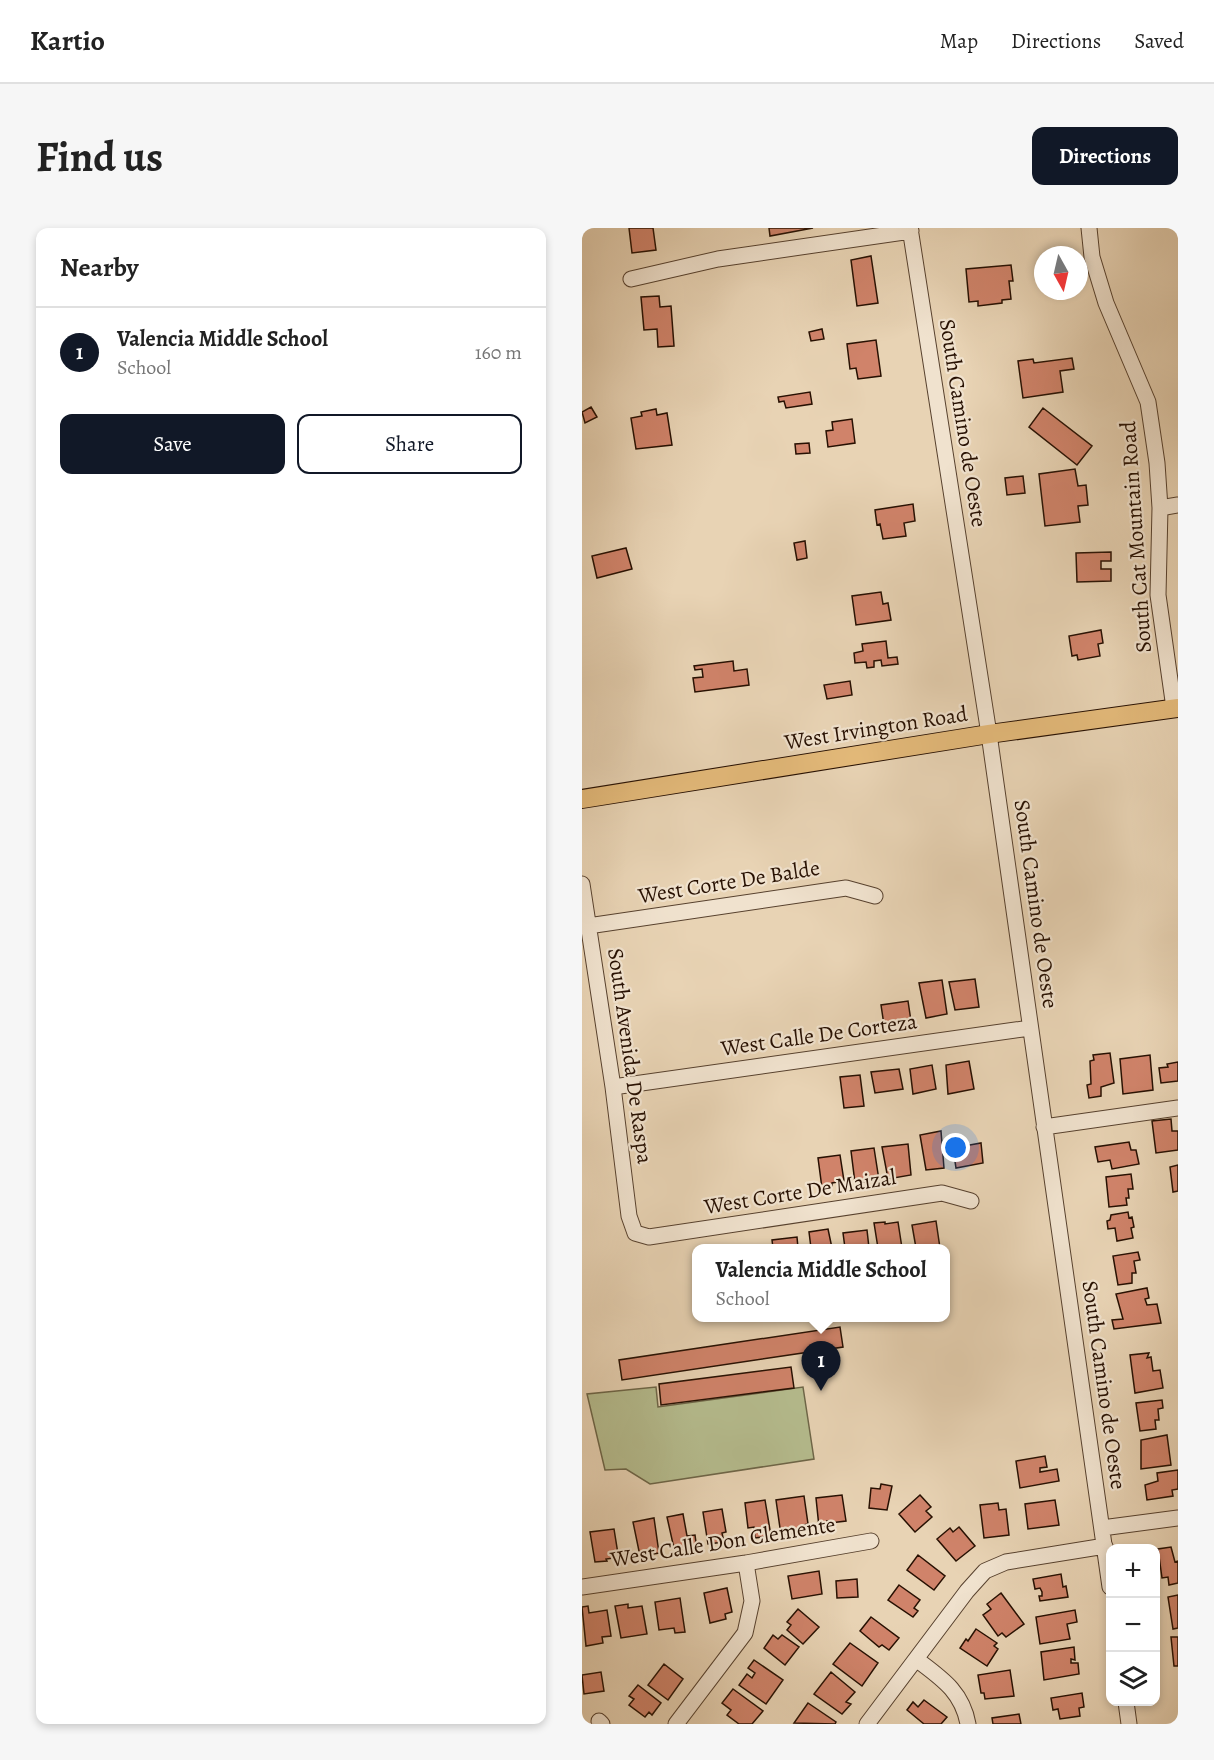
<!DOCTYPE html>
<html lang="en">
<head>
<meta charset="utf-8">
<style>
  :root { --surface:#fff; --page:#f6f6f6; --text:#222; --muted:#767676; --line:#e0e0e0; --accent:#111827 }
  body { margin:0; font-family:Alegreya,serif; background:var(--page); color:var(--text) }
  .controls { position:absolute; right:18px; bottom:18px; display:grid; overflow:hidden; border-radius:12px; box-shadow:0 3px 9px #0003 }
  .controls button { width:54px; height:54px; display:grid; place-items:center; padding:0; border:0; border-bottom:2px solid var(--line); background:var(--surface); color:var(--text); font:30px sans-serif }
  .compass { position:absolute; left:452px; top:18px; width:54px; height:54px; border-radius:50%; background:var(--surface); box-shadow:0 3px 9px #0003; rotate:172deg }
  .you { position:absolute; left:374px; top:920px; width:21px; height:21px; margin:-15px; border:4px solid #fff; border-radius:50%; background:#1a73e8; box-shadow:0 0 0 9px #1a73e833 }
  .badge { display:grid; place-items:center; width:39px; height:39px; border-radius:50%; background:var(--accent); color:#fff; font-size:20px; font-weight:700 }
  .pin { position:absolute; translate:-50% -50px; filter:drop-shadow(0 2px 3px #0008) }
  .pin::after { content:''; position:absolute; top:32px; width:21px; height:18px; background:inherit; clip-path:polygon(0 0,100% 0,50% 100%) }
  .popup { position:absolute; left:110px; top:1016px; width:258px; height:78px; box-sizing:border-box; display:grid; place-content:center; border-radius:12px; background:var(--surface); filter:drop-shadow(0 2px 4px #0005); font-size:20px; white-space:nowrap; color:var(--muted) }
  .popup b { font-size:22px; color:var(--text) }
  .popup::after { content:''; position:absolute; left:50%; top:100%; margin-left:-12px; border:12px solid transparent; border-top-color:var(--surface) }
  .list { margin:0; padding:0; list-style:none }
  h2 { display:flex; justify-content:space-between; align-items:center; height:78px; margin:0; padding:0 24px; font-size:26px }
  h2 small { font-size:20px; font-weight:400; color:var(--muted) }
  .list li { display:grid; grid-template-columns:39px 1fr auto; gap:18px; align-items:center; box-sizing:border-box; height:90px; padding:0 24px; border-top:2px solid var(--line) }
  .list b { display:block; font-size:22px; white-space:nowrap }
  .list p { margin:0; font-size:20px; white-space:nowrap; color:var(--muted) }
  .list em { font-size:20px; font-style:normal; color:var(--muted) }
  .actions { display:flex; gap:12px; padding:18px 24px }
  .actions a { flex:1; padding:14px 0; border:2px solid var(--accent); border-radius:12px; text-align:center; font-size:21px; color:var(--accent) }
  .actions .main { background:var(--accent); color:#fff }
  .icon { flex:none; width:33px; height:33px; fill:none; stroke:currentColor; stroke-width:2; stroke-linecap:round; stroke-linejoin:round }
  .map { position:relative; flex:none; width:596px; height:1496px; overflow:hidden; border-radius:12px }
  header { display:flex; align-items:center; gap:36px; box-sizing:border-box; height:84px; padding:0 30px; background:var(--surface); border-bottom:2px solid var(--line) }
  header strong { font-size:28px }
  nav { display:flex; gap:33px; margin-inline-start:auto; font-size:21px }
  .intro { display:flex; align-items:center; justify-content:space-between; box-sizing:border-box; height:144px; padding:0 36px }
  h1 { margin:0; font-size:42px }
  .button { padding:15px 27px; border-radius:12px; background:var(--accent); color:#fff; font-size:21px; font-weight:700 }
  main { display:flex; gap:36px; padding:0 36px }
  aside { flex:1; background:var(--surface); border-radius:12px; box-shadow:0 3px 9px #0003 }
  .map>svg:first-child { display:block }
  .green { fill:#b5bc8e; stroke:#6e6648; stroke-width:1.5 }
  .building { fill:#d0836a; stroke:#271002; stroke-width:1.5 }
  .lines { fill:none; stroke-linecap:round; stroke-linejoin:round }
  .minor-casing { stroke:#57412e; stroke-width:17 }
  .major-casing { stroke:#271002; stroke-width:20 }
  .minor { stroke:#f0e2ce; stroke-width:15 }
  .major { stroke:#e4ba7a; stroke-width:18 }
  .labels { text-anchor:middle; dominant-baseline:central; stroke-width:4.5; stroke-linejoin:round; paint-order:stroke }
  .street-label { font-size:22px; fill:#271002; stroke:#f0e2ce }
</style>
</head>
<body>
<header>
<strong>Kartio</strong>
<nav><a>Map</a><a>Directions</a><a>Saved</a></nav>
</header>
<div class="intro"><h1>Find us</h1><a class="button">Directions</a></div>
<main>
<aside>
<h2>Nearby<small></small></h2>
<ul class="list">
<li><span class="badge">1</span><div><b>Valencia Middle School</b><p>School</p></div><em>160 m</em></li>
</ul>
<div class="actions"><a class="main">Save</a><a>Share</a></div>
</aside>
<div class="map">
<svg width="596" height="1496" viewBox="0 0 596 1496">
  <rect width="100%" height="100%" fill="#e8d3b4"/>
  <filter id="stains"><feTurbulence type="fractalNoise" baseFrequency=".00333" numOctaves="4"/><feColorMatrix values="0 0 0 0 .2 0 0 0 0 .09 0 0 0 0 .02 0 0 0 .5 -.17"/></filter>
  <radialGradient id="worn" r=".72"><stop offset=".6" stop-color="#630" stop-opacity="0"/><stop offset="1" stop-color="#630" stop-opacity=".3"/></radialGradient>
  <!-- green -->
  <path class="green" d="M74 1159 76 1179 221 1159 232 1231 68 1256 44 1241 23 1242 5 1166Z"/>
  <!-- building -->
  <path class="building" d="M47 0H71L74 22 50 25Z
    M187 0H231L188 8Z
    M289 28 296 75 275 78 269 32Z
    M429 37 431 53H427L429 71 420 72V75L396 78V73L387 74 384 41Z
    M77 68 78 79 89 78 92 118 76 119 75 101 62 102 59 69Z
    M240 101 242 111 229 113 227 104Z
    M294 112 299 148 276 151 274 140 268 141 265 116Z
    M490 130 492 141 478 143 481 164 441 170 436 133 451 131 452 135Z
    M228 164 230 176 204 180 202 173 197 174 196 169Z
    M9 179 15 189 3 195 0 184Z
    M461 180 510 218 495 237 447 199Z
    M74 181 75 187 85 185 90 217 54 221 49 190 60 188 59 184Z
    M270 191 273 215 246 219 244 203 251 202 250 194Z
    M227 215 228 225 214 226 213 216Z
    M493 241 496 258 504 257 506 277 496 278 498 294 463 298 457 246Z
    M441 248 443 265 425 267 423 250Z
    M331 276 333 293 322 295 324 308 301 311 298 296 295 297 293 282Z
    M223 313 225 330 215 332 212 315Z
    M44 320 50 341 15 350 10 328Z
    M529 324V333H519V341H529V353L495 354 494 325Z
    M299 364 301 376 306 375 309 392 274 397 270 368Z
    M519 402 521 415 516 416 518 428 496 432 495 427 490 428 487 408Z
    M304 413 306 430 315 429 316 436 300 438 299 432 292 433V439L285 440 284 434 273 435 272 425 281 423 280 416Z
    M151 433 152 443 165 441 167 457 113 464 111 450 121 449 120 441 113 442 112 438Z
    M268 453 270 467 245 471 242 457Z
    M393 751 397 779 373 782 367 754Z
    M360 752 365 786 344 790 337 755Z
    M326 773 329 793 302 797 299 777Z
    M528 825 532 855 519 859V868L507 870 505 857 509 856 508 833 512 832 511 827Z
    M568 827 571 862 541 866 538 831Z
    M387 833 392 861 366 866 364 837Z
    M596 834V853L579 855 577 840 586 839 585 836Z
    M350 837 354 861 331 866 328 841Z
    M317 841 321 861 293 865 289 844Z
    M278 847 282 878 262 880 258 849Z
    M589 891 590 903H596V922L574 925 570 893Z
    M359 903 362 940 344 942 338 907Z
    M547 914 549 922H554L557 936 530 941 528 932 516 934 513 919Z
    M399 915 401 935 374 940 371 920Z
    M326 916 329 947 306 951 300 919Z
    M292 920 297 952 273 955 269 923Z
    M258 927 262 953 250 955V958L240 960 236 930Z
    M596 937V963L591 964 588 939Z
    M549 946 551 961H546L547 970H544L545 977 527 979 524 949Z
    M546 984 547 990 550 989 552 999 549 1000 551 1010 535 1013 533 1000 526 1001 525 993 528 992 529 987Z
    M354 993 358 1020H334L330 997Z
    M303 994V996L316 994 320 1020H296L292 995Z
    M246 1001 250 1020H229L227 1004Z
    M285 1002 287 1020H263L261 1005Z
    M215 1009 216 1020H191L190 1012Z
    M556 1024 558 1032 552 1033 554 1045H550V1055L536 1057 531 1028Z
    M565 1060 567 1070 563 1071 565 1077 575 1076 579 1095 532 1101 530 1092 541 1091 534 1066Z
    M258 1099 261 1119 40 1152 37 1132Z
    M567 1125 565 1130 569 1129 571 1143 578 1142 581 1160 553 1165 548 1127Z
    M209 1139 212 1160 79 1177 77 1156Z
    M580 1172 581 1180 576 1181 577 1192H573L574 1201 558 1203 554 1175Z
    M585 1207 589 1237 559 1241V1212Z
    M463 1228 465 1239 458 1240V1244L475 1241 477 1253 438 1260 434 1233Z
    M596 1242V1261L590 1262 591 1268 565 1272 563 1257 576 1253 575 1245Z
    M299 1256 310 1258 305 1282 287 1280 289 1260 298 1261Z
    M260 1267 264 1293 248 1295V1293H245L246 1298 237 1299 234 1270Z
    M338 1267 349 1279 344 1283 350 1289 333 1304 317 1286Z
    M222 1268 226 1296 221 1297 222 1301 213 1302V1305L199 1307 194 1272Z
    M183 1272 189 1308 173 1310 172 1299 166 1300 163 1275Z
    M473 1272 477 1297 446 1301 443 1276Z
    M416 1275 417 1282 424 1281 427 1307 402 1310 398 1277Z
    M140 1281 144 1304 140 1305 142 1314 126 1316 121 1284Z
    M101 1286 105 1308 113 1307 115 1322 93 1325 85 1289Z
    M72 1290 77 1325 58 1328 51 1294Z
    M377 1299 393 1318 374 1333 355 1311 368 1300 371 1304Z
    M32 1301 36 1326 31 1327V1330L24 1331 25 1333 13 1334 8 1304Z
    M589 1319 593 1334 596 1333V1355L587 1357 586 1349 580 1350 576 1321Z
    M336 1327 363 1348 352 1362 325 1342Z
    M237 1343 240 1366 210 1371 206 1348Z
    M479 1346 481 1359 484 1358 486 1369 458 1373 457 1368H460V1364L458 1360 453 1361 451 1351Z
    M275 1351 276 1369 255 1370 254 1353Z
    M317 1357 338 1372 332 1380 336 1383 331 1389 306 1372Z
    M145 1360 150 1384 143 1386 144 1391 128 1395 122 1365Z
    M419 1365 442 1396 424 1409 420 1405 416 1408 401 1387 409 1381 405 1376Z
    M596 1367V1400L591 1401 586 1369Z
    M98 1370 103 1404 93 1405 92 1400 77 1402 73 1374Z
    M46 1376V1380L60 1378 65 1406 39 1410 33 1378Z
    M6 1378 7 1385 25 1382 29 1408 20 1409 21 1415 4 1418 0 1379Z
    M216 1381 237 1399 221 1416 205 1402 209 1397 205 1394Z
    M493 1382 495 1394 485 1396 488 1411 458 1416 454 1389Z
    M289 1389 317 1410 307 1422 300 1417 297 1419 278 1403Z
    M394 1401 415 1415 412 1418 416 1421 405 1438 378 1420 384 1411 386 1413Z
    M191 1407 196 1411 200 1407 217 1419 203 1437 182 1420Z
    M589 1409H596V1438H592Z
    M268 1415 296 1435 280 1458 251 1436Z
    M492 1419 493 1432 489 1431V1435H496L497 1446 462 1452 459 1424Z
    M172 1432 201 1452 184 1476 157 1457 165 1446 170 1450 173 1445 166 1440Z
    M82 1436 101 1451 86 1472 66 1457Z
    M428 1442 432 1468 403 1471 402 1465H399L396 1447Z
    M19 1444 22 1463 2 1466 0 1447Z
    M249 1444 273 1464 264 1474 269 1476 260 1486 232 1466Z
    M56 1457 79 1475 70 1487 67 1484 63 1489 47 1477 52 1471 47 1468Z
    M151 1461 181 1483 170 1496H157L145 1487 149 1482 140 1475Z
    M500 1465 502 1479 497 1480 498 1488 478 1491 476 1481 471 1482 469 1470Z
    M342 1472 365 1489 359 1496H342L325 1482 331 1474 336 1479Z
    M226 1475 254 1494 253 1496 212 1495Z
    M437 1486 439 1496H411L410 1490Z"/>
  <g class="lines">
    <!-- minor casing -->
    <g class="minor-casing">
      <path id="minor" d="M328 0 407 506 528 1359
        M507 0 510 29 524 75 566 174 575 235 578 280 576 367 592 480
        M49 51 136 31 329 3
        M578 280 596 277
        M0 656 31 859 47 988 53 1005 67 1009 360 965 389 973
        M6 698 264 660 293 668
        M31 859 448 800
        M462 899 596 880
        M520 1300 596 1290
        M0 1359 164 1335 289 1313
        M334 1431C359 1450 380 1463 386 1496
        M544 1474 547 1496
        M17 1493 20 1496
        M94 1496 163 1405 170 1373 164 1335
        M285 1496 385 1363 403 1343 424 1334 523 1318"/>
    </g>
    <!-- major casing -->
    <g class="major-casing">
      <path id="major" d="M0 571 407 506 596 480"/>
    </g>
    <!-- minor -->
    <use href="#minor" class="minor"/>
    <!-- major -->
    <use href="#major" class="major"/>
  </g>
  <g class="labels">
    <!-- street labels -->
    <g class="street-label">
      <text transform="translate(381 195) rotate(81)">South Camino de Oeste</text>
      <text transform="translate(554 309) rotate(-94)">South Cat Mountain Road</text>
      <text transform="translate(294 500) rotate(-9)">West Irvington Road</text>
      <text transform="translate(147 654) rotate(-9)">West Corte De Balde</text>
      <text transform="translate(454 676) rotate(82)">South Camino de Oeste</text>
      <text transform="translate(237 807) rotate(-8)">West Calle De Corteza</text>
      <text transform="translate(48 828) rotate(82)">South Avenida De Raspa</text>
      <text transform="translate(218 964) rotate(-9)">West Corte De Maizal</text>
      <text transform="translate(522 1157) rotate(82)">South Camino de Oeste</text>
      <text transform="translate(141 1314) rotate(-9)">West Calle Don Clemente</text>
    </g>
  </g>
  <rect width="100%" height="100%" filter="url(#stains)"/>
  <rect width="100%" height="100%" fill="url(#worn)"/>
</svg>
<div class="controls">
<button>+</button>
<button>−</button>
<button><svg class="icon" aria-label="layers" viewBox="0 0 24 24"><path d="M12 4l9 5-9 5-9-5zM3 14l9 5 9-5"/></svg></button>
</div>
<svg class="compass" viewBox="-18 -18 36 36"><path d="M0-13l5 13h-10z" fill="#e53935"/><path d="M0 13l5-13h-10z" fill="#767676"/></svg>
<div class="you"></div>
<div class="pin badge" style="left:239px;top:1163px">1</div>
<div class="popup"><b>Valencia Middle School</b>School</div>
</div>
</main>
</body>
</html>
